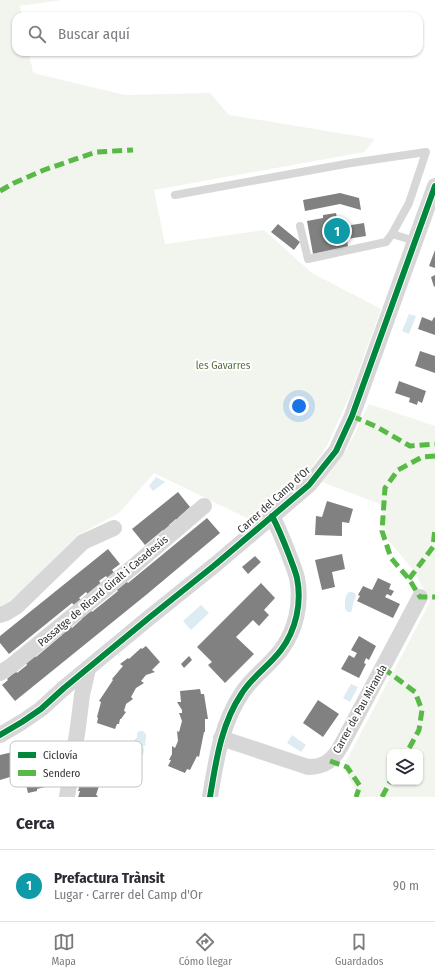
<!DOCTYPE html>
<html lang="es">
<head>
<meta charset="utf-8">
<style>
  :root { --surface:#fff; --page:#f2f2f3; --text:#2b2b33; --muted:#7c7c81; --line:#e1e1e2; --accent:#7a7a7a }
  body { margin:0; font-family:"Fira Sans Condensed",sans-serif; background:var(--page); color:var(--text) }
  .controls { position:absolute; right:12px; bottom:12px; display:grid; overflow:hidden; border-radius:8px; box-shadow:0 1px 3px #0004 }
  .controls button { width:36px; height:36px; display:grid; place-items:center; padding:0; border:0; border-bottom:1px solid var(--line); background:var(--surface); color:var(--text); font:20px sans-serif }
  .you { position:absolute; left:299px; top:406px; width:14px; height:14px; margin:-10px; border:3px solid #fff; border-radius:50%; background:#1a73e8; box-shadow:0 0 0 6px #1a73e833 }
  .badge { display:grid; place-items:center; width:26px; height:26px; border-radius:50%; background:var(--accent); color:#fff; font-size:13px; font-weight:700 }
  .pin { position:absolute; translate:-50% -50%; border:2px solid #fff; box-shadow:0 1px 4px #0006 }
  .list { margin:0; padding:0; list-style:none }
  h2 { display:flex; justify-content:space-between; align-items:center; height:52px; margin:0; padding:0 16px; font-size:17px }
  h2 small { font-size:13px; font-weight:400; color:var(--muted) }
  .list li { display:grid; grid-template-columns:26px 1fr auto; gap:12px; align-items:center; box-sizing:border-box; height:72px; padding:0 16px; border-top:1px solid var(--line) }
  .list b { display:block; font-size:15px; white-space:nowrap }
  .list p { margin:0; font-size:13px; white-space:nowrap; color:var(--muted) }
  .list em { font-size:13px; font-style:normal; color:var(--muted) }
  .icon { flex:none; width:22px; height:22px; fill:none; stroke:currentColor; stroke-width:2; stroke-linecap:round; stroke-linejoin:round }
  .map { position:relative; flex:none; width:435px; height:797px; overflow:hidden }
  .search { position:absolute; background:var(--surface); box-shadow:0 1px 3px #0004; left:12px; right:12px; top:12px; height:44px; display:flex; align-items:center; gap:10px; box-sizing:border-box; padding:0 14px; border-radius:12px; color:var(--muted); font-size:15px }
  .sheet { height:124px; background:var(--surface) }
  nav { display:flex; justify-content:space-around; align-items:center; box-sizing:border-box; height:56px; border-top:1px solid var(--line); background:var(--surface); font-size:11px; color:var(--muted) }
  nav a { display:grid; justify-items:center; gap:2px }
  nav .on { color:var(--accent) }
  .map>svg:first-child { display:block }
  .green { fill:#f1f5ed; fill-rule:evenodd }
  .water { fill:#ddebf3 }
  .building { fill:#818181 }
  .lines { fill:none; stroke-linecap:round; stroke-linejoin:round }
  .service { stroke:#d7d7d7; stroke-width:8 }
  .minor { stroke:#d7d7d7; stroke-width:16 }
  .quiet { stroke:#58b947; stroke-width:5; stroke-dasharray:10 5; stroke-linecap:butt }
  .cycleway-casing { stroke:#fff; stroke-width:8 }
  .cycleway { stroke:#00873e; stroke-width:6 }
  .labels { text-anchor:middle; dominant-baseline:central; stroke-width:4; stroke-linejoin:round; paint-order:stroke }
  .park-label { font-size:11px; fill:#56703f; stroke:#fff }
  .street-label { font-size:11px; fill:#333; stroke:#fff }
  .key { fill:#fff; stroke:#c2c2c2; stroke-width:1 }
  .key-label { font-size:11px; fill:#333 }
</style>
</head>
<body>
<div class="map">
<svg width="435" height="797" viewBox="0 0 435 797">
  <rect width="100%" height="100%" fill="#fff"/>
  <!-- green -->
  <path class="green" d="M0 0H62L20 6 22 16H16V52H29L33 73 125 95 210 93 229 115 375 139 364 152 154 190 165 244 264 230 312 273 381 309 350 395 327 446 299 484 253 521 154 473 119 513 78 535 20 592 0 609Z
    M369 404 435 426V797H354L356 791 343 767 430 602 415 572 388 540 380 504 322 482 347 449ZM390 752H420V782H390Z"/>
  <!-- water -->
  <path class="water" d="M409 314 416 316 409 334 402 331Z
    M156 477 165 482 153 491 149 486Z
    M349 592C358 592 356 596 354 601 352 605 353 609 351 612H348L345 609C345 603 344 596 349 592Z
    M201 605 209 613 191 630 183 621Z
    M351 684 358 687 350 702 343 698Z
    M139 731H143L146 734V738L145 742 146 745 143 746 144 750 143 755 138 758 133 757 130 753V748L136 743 134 740 137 738V734Z
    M292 735 306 745 301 752 287 743Z"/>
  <!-- building -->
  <path class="building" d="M340 193 359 198 361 210 340 204 305 211 303 200Z
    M336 213 338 224 344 223 345 226 364 223 366 236 347 239 348 247 313 254 307 221 323 218V215Z
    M278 224 300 242 294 250 271 232Z
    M435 250V268L429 266Z
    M435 275V286L434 287 431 277Z
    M422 317 432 321 434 317 435 318V335L418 329Z
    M420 351 435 356V373L415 366Z
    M399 381 426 391 422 403 418 401 417 405 409 402 410 398 395 393Z
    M178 492 190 507 179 517 181 519 178 522 176 519 169 525 171 528 165 533 163 530 145 545 132 529Z
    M327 501 353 509 349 523 342 522V536L315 535 316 516 322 517Z
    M207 518 220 533 146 595 15 701 2 685 8 680 7 679 16 671 17 673 27 665 26 663 35 656 36 657 62 635 61 634 71 626 72 628 82 619 81 618 91 610 92 612 118 591 116 589 126 581 128 583Z
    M108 549 120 564 112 570 115 574 109 580 106 576 99 581 102 585 89 596 86 592 79 598 82 601 76 607 72 603 9 654 0 643V636Z
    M342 554 345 569 332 572 335 587 322 590 315 560Z
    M255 556 261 562 248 574 242 567Z
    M378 578 391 584 389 589 394 591 391 596 387 594 385 597 400 604 393 618 357 601 360 596 358 595 363 586 372 590Z
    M261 583 275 598 264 610 269 615 259 626 253 620 236 637 254 654 225 683 208 665 212 662 197 647Z
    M359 636 376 646 369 660 366 658 364 663 366 664 359 678 341 669 349 655 354 658 357 653 351 650Z
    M146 646 160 662 152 670 155 672 146 675 141 681 144 683 136 688 131 697 133 699 126 704 124 711 126 712 121 719H120L119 724H117L115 729 97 723 98 718 97 717 101 702 99 701 113 680 112 679 123 666 120 664 128 658 129 659 141 648 142 649Z
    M189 656 192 660 184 668 181 664Z
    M200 689 201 694H204L208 719H205V732H204L199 757 197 756 190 770 187 769 185 773 168 766 171 760H169L172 754V746L175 748 178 741 177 731 179 732 182 721 179 713H182V710L177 702H181L180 691Z
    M318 700 339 714 323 737 303 723Z
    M47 743 50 756H52L54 763 44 766 49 786 37 789V791L28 793 23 772 10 775V777L0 780V755L17 751 20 764 31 761 27 748Z
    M84 765 102 771 98 782 100 783 96 795 98 796 97 797H78L80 791H78L82 779 80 778Z"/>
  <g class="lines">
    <!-- service -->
    <path class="service" d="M175 195 351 163 426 152 409 203 392 234
      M300 226 308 259 386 242 392 234 415 241"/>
    <!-- minor -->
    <path class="minor" d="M0 615 6 613 16 607 83 542 114 528
      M0 673 11 666 134 566 204 506
      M0 735 22 722 41 709 64 688 150 617 216 564 309 485 324 466 336 451 352 416 435 186
      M221 738 308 767C325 767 333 760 341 746L420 597
      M67 797 78 727 82 695 88 669
      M210 797C216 761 221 724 242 693 252 677 269 666 281 650 296 630 302 603 297 578 295 570 292 563 289 555 284 542 279 529 272 516"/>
    <!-- quiet -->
    <path class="quiet" d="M0 191 14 183 44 170 96 152 133 150
      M352 416 377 427 410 446 435 444
      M435 456 422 457 398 470 385 488 382 531 391 558 409 579 420 597H435
      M409 579 433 547 435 528
      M383 668 415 692 422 710 419 730 407 752
      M330 761 347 767 360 786 356 797
      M382 797 390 782"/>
    <!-- cycleway casing -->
    <g class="cycleway-casing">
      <path id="cycleway" d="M0 735 22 722 41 709 64 688 150 617 216 564 309 485 324 466 336 451 352 416 435 186
        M210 797C216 761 221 724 242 693 252 677 269 666 281 650 296 630 302 603 297 578 295 570 292 563 289 555 284 542 279 529 272 516"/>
    </g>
    <!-- cycleway -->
    <use href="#cycleway" class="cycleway"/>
  </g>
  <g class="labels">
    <!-- park labels -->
    <g class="park-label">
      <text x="223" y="365">les Gavarres</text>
    </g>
    <!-- street labels -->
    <g class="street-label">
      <text transform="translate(274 500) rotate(-42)">Carrer del Camp d'Or</text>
      <text transform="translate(103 591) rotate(-40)">Passatge de Ricard Giralt i Casadesús</text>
      <text transform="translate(360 709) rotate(-61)">Carrer de Pau Miranda</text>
    </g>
  </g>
  <!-- legend -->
  <rect x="10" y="741" width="132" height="46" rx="6" class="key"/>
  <rect x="18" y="752" width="18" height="6" fill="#00873e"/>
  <rect x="18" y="770" width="18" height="6" fill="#58b947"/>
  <g class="key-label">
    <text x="43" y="759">Ciclovía</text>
    <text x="43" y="777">Sendero</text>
  </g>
</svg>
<div class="controls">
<button><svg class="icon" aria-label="layers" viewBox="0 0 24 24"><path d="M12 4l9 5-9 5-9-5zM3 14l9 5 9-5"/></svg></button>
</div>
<div class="you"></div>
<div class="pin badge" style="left:337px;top:231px;background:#0f9aa8">1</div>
<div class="search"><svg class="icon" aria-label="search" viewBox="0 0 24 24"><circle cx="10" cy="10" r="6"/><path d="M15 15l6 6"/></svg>Buscar aquí</div>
</div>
<section class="sheet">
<h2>Cerca<small></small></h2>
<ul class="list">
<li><span class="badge" style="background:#0f9aa8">1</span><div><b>Prefactura Trànsit</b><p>Lugar · Carrer del Camp d'Or</p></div><em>90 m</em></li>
</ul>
</section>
<nav>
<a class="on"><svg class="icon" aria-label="map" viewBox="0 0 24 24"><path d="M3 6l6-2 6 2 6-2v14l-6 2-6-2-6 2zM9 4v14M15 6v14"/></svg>Mapa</a>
<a><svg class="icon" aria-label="directions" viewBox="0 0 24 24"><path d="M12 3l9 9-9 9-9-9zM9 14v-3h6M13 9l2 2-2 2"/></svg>Cómo llegar</a>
<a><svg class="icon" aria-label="saved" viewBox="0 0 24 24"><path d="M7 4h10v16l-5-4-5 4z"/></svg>Guardados</a>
</nav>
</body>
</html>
